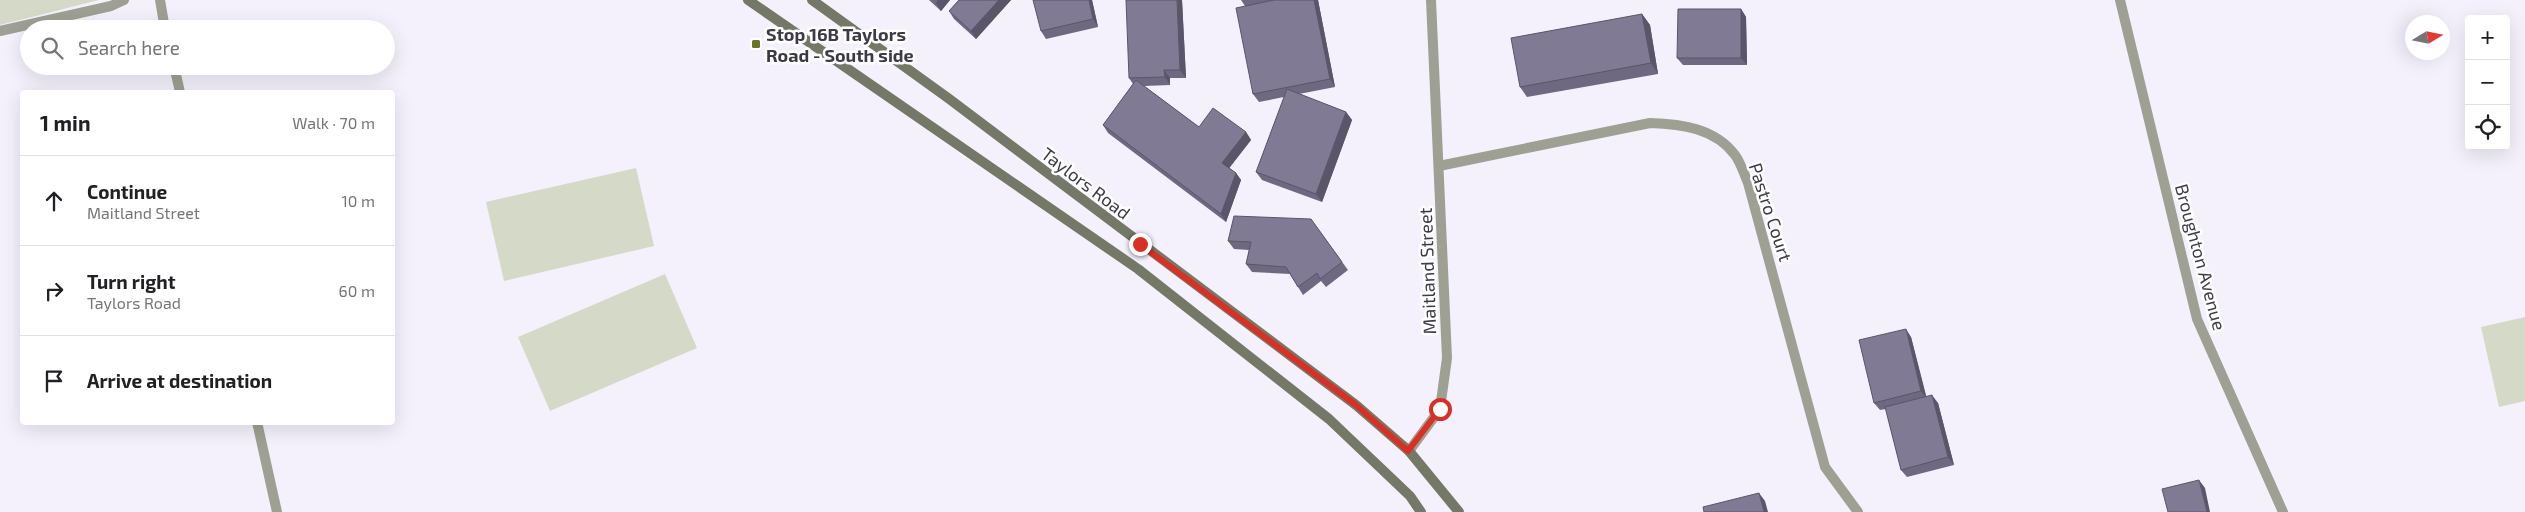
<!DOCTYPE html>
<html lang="en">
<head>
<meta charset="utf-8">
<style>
  :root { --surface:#fff; --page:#f6f6f6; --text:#202124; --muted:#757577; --line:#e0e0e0 }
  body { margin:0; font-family:"Exo 2",sans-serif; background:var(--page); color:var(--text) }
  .controls { position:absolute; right:15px; top:15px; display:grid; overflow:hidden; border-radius:5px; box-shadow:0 5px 20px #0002 }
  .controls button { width:45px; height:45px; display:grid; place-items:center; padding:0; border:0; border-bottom:1px solid var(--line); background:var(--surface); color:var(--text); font:25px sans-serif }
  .compass { position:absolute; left:2405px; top:15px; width:45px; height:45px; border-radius:50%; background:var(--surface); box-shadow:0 5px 20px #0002; rotate:80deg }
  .stop { position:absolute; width:15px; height:15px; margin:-11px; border:4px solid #d93025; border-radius:50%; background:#fff }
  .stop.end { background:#d93025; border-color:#fff; box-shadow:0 1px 5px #0008 }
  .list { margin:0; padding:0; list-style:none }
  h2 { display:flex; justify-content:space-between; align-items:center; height:65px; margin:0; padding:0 20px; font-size:21px }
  h2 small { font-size:16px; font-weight:400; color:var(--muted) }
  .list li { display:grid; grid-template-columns:32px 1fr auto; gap:15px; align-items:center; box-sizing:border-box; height:90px; padding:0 20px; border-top:1px solid var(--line) }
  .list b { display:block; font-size:19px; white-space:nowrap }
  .list p { margin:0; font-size:16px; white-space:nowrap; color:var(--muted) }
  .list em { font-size:16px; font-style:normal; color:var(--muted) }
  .icon { flex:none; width:28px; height:28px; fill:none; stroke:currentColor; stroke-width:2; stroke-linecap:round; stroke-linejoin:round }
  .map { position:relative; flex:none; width:2525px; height:512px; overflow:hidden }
  .search { position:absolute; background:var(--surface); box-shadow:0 5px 20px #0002; left:20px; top:20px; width:375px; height:55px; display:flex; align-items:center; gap:12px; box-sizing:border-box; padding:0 18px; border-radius:28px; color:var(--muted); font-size:19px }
  .panel { position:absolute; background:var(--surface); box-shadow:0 5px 20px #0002; left:20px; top:90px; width:375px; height:335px; border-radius:5px }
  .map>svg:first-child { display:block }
  .green { fill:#d5d9c7 }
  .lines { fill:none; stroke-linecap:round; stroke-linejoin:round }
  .street { stroke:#9da093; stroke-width:10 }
  .secondary { stroke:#747866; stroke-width:10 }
  .wall { fill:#6e6980 }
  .shaded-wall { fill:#5a5568 }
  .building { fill:#807a95; stroke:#5a5568 }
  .route { stroke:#d93025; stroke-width:6 }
  .poi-dot { fill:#6a7521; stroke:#fff; stroke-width:2 }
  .labels { text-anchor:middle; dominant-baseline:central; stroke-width:5; stroke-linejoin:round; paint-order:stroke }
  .poi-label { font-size:18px; font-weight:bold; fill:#3d3a45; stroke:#fff; text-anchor:start }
  .street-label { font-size:18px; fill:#3d3a45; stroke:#fff }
</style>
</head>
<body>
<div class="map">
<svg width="2525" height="512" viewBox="0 0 2525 512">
  <rect width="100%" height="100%" fill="#f4f1fd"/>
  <!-- green -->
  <path class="green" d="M0 0H99L0 25Z
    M636 168 654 246 504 281 486 202Z
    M665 274 697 348 550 411 518 337Z
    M2525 317V401L2499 407 2481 327Z"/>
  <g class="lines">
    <!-- street -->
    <path class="street" d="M160 0 165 29
      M2120 0 2197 319 2283 512
      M0 31 111 6 124 0
      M174 66 180 92
      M1439 166 1650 123C1681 124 1715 128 1735 155 1741 163 1744 174 1748 183L1825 467 1858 512
      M257 422 277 512
      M1409 451 1440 409 1447 358 1431 0"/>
    <!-- secondary -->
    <path class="secondary" d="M748 0 1138 269 1329 419 1410 496 1421 512
      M812 0 948 98 1356 405 1409 451 1459 512"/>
  </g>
  <!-- wall -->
  <path class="wall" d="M929 0H950L941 11Z
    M959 0H1011L976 39 954 19 949 11Z
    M1092 0 1098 27 1046 39 1041 31Z
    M1182 0 1186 78H1170V85L1144 86 1199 127 1246 132 1251 140 1229 168 1236 173 1241 180 1226 222 1108 133 1103 125 1133 84 1129 78Z
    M1241 0H1318L1335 87 1299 94 1346 112 1352 120 1322 202 1262 180 1256 172 1284 97 1259 102 1253 94 1245 6Z
    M1741 9 1746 17 1747 65H1683L1677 58Z
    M1642 14 1650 25 1658 74 1527 97 1520 87Z
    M1311 219 1348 270 1326 287 1321 281 1303 295 1290 274 1252 272 1246 264 1249 250 1234 249 1228 241Z
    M1911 337 1926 397 1938 403 1954 465 1907 477 1901 470 1886 409 1880 410 1874 403Z"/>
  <!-- shaded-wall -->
  <path class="shaded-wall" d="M938 0H950L941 11 936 3Z
    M999 0H1011L976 39 971 31Z
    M1089 0H1092L1098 27 1093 19Z
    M1177 0H1182L1186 78 1180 70Z
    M1314 0H1318L1335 87 1330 79Z
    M1741 9 1746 17 1747 65 1741 58Z
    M1642 14 1650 25 1658 74 1651 63Z
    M1164 70 1170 78V85L1165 77Z
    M1346 112 1352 120 1322 202 1316 194Z
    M1246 132 1251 140 1227 171 1222 163Z
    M1236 173 1241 180 1226 222 1221 214Z
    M1906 329 1911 337 1927 399 1921 391Z
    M1932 395 1938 403 1954 465 1948 457Z
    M2199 480 2205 488 2210 512H2207Z
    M1759 493 1765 501 1768 512H1764Z"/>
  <!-- building -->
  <path class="building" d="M959 0H999L971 31 949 11Z
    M1033 0H1089L1093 19 1041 31Z
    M1126 0H1177L1180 70H1164L1165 77 1129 78Z
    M1274 0H1314L1330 79 1253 94 1236 8Z
    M1678 9H1741V58H1677Z
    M1642 14 1651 63 1520 87 1511 38Z
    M1136 80 1199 127 1213 108 1246 132 1222 163 1236 173 1221 214 1103 125Z
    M1287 89 1346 112 1316 194 1256 172Z
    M1234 216 1311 219 1342 262 1320 279 1317 273 1298 287 1286 267 1246 264 1251 242 1228 241Z
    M1906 329 1921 391 1874 403 1859 340Z
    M1932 395 1948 457 1901 470 1885 407Z
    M2199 480 2207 512H2168L2162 489Z
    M1759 493 1764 512H1704L1703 507Z"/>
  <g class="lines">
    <!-- route -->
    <path class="route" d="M1140 244 1356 405 1408 451 1440 409"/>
  </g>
  <!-- markers -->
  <rect class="poi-dot" x="751" y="39" width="10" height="10" rx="2.5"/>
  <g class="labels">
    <!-- poi labels -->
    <g class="poi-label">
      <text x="766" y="34">Stop 16B Taylors<tspan x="766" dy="21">Road - South side</tspan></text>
    </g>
    <!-- street labels -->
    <g class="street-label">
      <text transform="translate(1086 183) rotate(37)">Taylors Road</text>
      <text transform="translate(1771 212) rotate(72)">Pastro Court</text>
      <text transform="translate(2201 257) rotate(75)">Broughton Avenue</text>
      <text transform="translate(1427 271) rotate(-92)">Maitland Street</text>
    </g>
  </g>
</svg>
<div class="controls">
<button>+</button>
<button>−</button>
<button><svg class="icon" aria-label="locate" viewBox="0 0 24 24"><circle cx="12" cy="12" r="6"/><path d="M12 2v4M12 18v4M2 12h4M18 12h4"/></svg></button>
</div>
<svg class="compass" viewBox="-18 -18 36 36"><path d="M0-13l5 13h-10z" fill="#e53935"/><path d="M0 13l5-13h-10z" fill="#757577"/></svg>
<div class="stop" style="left:1440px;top:409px"></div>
<div class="stop end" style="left:1140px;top:244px"></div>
<div class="search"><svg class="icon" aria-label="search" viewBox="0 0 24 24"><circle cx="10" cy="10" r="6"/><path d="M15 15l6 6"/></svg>Search here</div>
<section class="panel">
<h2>1 min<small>Walk · 70 m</small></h2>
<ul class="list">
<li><svg class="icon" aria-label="ahead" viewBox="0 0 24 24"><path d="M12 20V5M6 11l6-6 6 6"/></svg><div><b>Continue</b><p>Maitland Street</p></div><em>10 m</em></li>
<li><svg class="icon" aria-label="right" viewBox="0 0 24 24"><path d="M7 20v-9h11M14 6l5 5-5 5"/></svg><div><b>Turn right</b><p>Taylors Road</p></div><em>60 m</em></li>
<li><svg class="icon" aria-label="arrive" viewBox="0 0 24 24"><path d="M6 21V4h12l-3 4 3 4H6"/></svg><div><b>Arrive at destination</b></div></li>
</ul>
</section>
</div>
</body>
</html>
